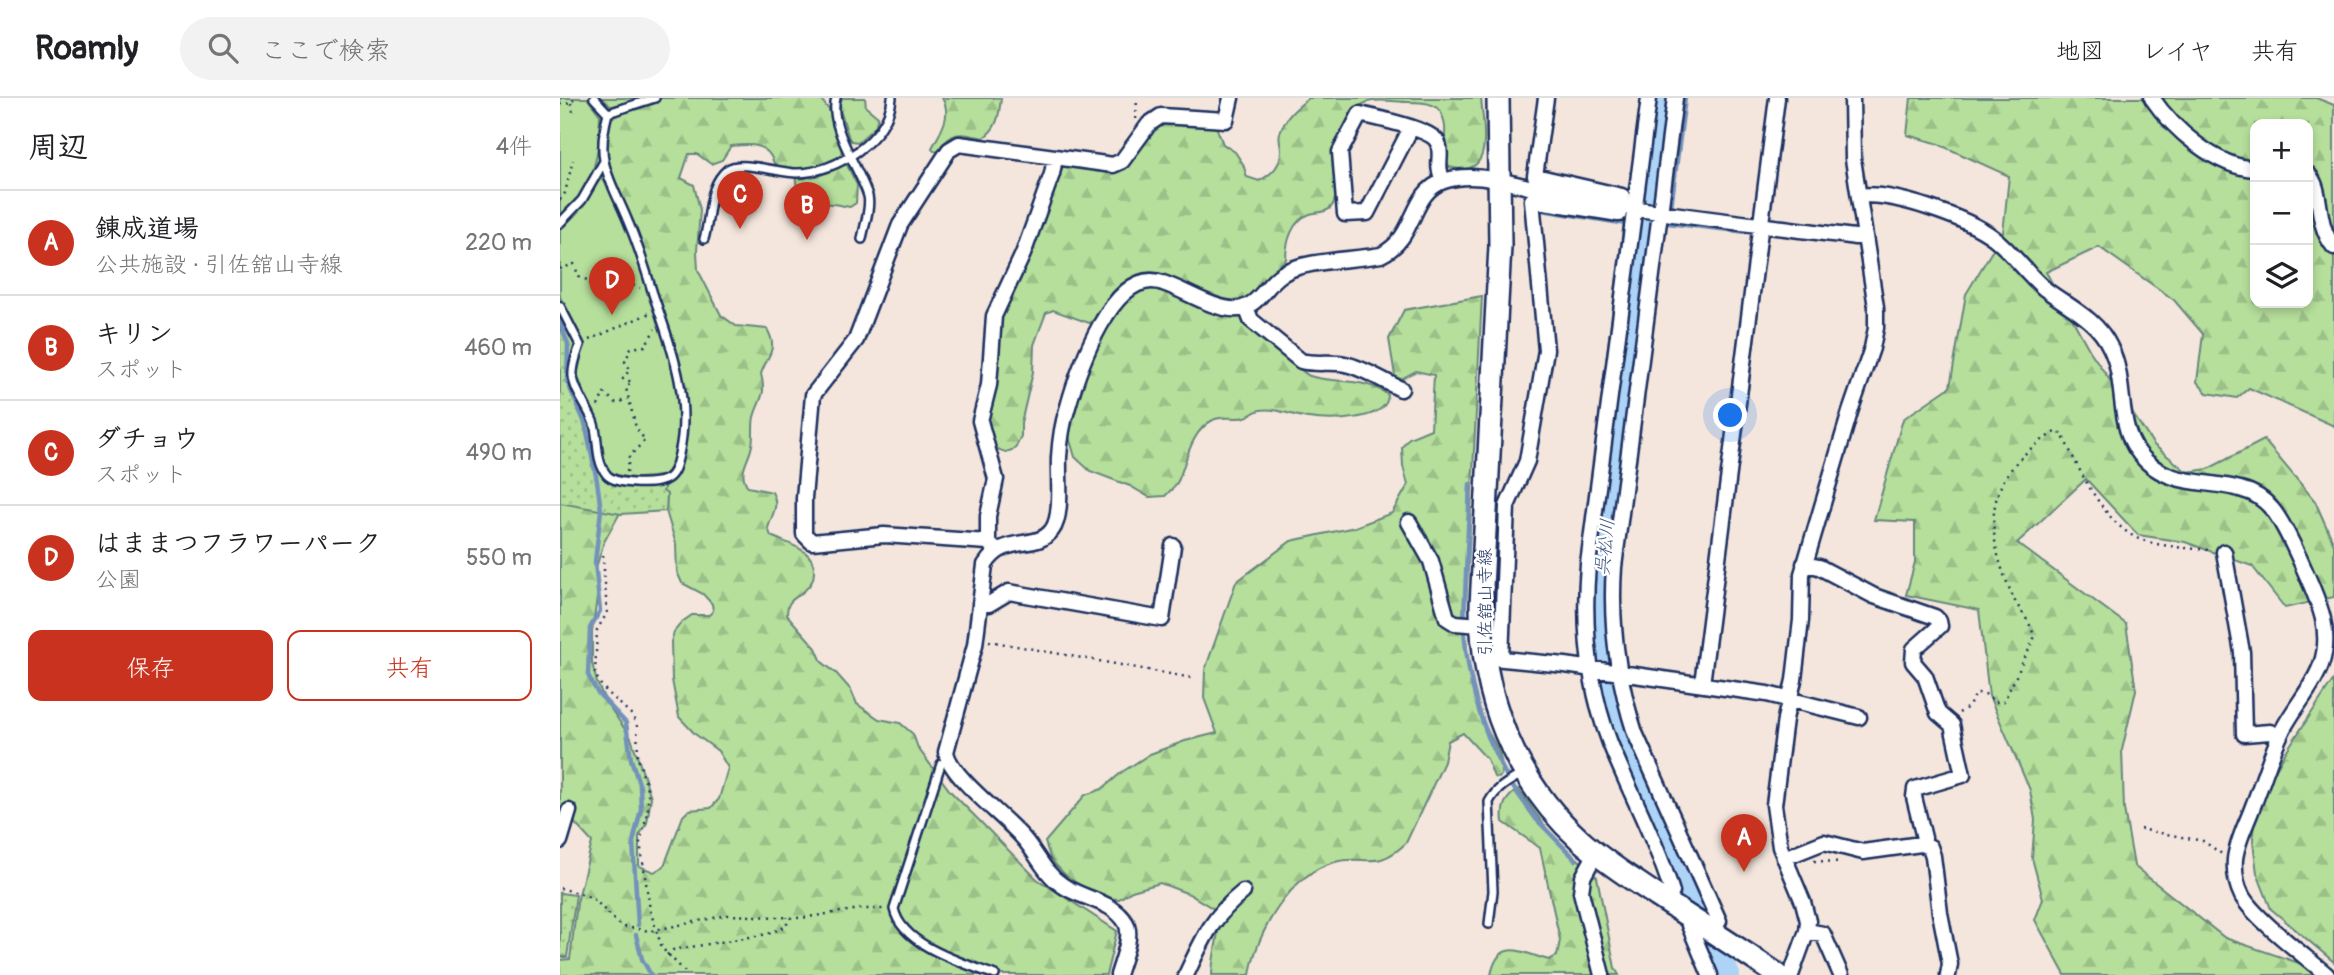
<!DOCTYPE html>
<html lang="ja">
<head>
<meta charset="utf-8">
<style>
  :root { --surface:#fff; --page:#f2f2f2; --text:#202124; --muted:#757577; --line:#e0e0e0; --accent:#c8321e }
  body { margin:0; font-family:Pangolin,"Klee One",sans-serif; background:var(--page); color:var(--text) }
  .controls { position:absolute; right:21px; top:21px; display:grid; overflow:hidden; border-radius:14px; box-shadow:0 4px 10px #0003 }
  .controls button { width:63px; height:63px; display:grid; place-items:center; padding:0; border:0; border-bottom:2px solid var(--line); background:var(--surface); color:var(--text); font:35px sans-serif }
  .you { position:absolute; left:1171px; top:318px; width:24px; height:24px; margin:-18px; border:5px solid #fff; border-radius:50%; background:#1a73e8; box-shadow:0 0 0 10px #1a73e833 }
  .badge { display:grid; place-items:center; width:46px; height:46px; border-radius:50%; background:var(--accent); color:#fff; font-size:23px; font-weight:700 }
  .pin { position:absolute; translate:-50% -58px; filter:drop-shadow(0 2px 4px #0008) }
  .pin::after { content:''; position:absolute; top:37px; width:24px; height:21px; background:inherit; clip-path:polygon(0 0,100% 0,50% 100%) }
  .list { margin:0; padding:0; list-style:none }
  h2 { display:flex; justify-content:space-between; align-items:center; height:91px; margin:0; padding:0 28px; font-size:30px }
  h2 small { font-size:23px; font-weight:400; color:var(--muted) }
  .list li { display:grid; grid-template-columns:46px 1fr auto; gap:21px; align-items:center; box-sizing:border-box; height:105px; padding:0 28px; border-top:2px solid var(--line) }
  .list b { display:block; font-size:26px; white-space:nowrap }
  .list p { margin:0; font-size:23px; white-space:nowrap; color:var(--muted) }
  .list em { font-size:23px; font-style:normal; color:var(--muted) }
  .actions { display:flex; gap:14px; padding:21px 28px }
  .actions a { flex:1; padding:16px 0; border:2px solid var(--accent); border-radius:14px; text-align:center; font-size:24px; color:var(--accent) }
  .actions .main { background:var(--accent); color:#fff }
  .icon { flex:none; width:38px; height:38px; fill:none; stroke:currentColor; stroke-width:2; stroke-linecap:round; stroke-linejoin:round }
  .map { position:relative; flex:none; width:1774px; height:877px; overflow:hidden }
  header { display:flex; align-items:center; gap:42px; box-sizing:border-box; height:98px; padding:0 35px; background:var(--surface); border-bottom:2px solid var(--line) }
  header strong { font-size:33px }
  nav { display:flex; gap:38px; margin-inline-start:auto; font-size:24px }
  .search { width:490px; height:63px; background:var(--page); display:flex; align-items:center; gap:18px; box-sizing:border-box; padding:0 24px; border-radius:38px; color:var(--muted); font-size:26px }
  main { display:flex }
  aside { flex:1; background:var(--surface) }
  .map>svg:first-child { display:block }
  .forest { fill:url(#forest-firs); stroke:#68877c; stroke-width:2; fill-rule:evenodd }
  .park { fill:url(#park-dots); stroke:#68877c; stroke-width:2 }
  .garden { fill:#b5df9b; stroke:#68877c; stroke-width:2 }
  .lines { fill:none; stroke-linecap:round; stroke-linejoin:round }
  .stream { stroke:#7392ba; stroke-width:4.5 }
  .river { stroke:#add4f7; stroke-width:24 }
  .lane-casing { stroke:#1b2f5e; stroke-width:12 }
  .street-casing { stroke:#1b2f5e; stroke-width:19 }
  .secondary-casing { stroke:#1b2f5e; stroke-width:26 }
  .path { stroke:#1b2f5e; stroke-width:2.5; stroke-dasharray:2 5; stroke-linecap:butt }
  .lane { stroke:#fff; stroke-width:7 }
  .street { stroke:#fff; stroke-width:14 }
  .secondary { stroke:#fff; stroke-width:21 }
  .labels { text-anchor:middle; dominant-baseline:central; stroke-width:5; stroke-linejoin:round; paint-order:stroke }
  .street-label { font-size:18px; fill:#1b2f5e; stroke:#fff }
  .water-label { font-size:19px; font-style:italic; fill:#405884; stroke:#fff }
</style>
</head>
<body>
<header>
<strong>Roamly</strong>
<div class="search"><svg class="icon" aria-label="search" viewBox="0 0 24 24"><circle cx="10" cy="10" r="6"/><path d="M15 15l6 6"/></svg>ここで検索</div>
<nav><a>地図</a><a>レイヤ</a><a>共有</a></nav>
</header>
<main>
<aside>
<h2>周辺<small>4件</small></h2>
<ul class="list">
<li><span class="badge">A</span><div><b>錬成道場</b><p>公共施設 · 引佐舘山寺線</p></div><em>220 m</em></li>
<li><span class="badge">B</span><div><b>キリン</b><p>スポット</p></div><em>460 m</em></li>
<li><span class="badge">C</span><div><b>ダチョウ</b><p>スポット</p></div><em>490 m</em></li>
<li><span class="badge">D</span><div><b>はままつフラワーパーク</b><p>公園</p></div><em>550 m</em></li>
</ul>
<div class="actions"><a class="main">保存</a><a>共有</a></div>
</aside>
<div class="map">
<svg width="1774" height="877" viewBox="0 0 1774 877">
  <defs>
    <pattern id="forest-firs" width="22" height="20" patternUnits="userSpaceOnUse" patternTransform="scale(1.75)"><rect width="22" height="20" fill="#b5df9b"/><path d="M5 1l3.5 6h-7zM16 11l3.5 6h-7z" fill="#9bc088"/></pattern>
    <pattern id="park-dots" width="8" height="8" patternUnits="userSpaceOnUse" patternTransform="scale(1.75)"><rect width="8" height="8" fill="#b5df9b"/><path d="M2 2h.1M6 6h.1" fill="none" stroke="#9bc088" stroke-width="1.8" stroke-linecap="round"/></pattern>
  </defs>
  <rect width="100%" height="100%" fill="#f4e6dc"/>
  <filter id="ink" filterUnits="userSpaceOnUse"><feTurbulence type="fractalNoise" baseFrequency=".0143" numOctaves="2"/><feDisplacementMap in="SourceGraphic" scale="14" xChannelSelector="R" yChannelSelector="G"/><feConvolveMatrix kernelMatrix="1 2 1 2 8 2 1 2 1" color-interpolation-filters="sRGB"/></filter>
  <g filter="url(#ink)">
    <!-- forest -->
    <path class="forest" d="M42 0H260L269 12 284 61 297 87 296 105 290 109C283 108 274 105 267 106 254 107 252 115 240 106L235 78 214 65C207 44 190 46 171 48L162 62 151 66 137 56H129L121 80 134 87 140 112 137 153 138 172 161 217 176 228 207 231C219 252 207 257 201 276 207 299 199 300 194 319 192 328 194 338 192 347 189 364 177 373 188 389L212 394C220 408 212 416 208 430L211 438C227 446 256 451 254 474 254 482 250 488 244 493 234 502 227 501 227 517L256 550 262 564 276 575 291 592 297 606 319 621 340 625 353 636 358 650 390 693 477 781 557 833 546 877H0V862L10 861 17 805 32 744 0 709V217L66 404 44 444 36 470 38 493 32 534V565L37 585 46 604 71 640 91 699 87 725 79 738V768L94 774 104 768 123 718 129 712 151 710 159 701 168 670 158 653 135 636 119 619 112 582 111 544 114 534 122 524 132 517H149L153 513 152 506 143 496 122 485 117 474 116 446 106 413 107 397 103 393 105 386 118 373 121 363 127 332V300L114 245 95 189 73 124 47 64 48 31 52 11Z
      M282 0H305L306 9 318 19 315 29 298 44 291 43 289 40 279 9Z
      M382 0H441C439 17 438 30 423 40 398 34 393 33 377 53H374L372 50C380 34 393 18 382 0Z
      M749 0H921C923 29 936 82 889 69 879 53 890 33 882 17 877 4 861 4 849 4 837 4 824 1 812 3 792 6 780 35 777 53 775 69 778 86 775 101 771 116 761 113 750 116 732 122 726 144 726 161L683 204 666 202 602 178C553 170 558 209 529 225L493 212 486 215 474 247 473 274 461 325V338L455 351 446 354C445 354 437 351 436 350 416 332 434 231 444 207 449 195 457 186 463 175L503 67 548 71 585 35 604 22 649 24 657 31 663 46 675 54 683 66 687 79 699 83C712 76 721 68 721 52 721 46 718 41 720 35 725 19 736 10 749 0Z
      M1351 0H1756L1774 7V328L1689 290 1677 300 1647 295 1637 284 1643 236 1614 202 1539 149 1486 174 1530 253 1594 347 1627 374 1648 371 1704 342 1755 403 1774 446V499L1725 510 1692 468 1625 444 1578 437 1526 381 1457 445 1566 526 1576 592 1562 652 1564 711 1574 768 1665 840 1745 867 1758 877H1505L1475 822 1483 801 1472 760 1475 722 1470 692 1429 598 1419 512 1346 497 1355 464V424L1314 422 1343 321 1390 289 1406 196 1443 135 1449 78 1376 45 1347 37ZM1695 26H1748V205H1695Z
      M590 186C621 197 671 208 696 227 708 237 740 275 750 278 775 286 806 279 828 297 828 324 768 323 748 320 733 318 715 309 700 312 695 313 690 318 685 319 676 322 662 317 653 322 631 333 627 361 619 381 616 388 610 393 605 398L589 399 570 388 530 373 515 359 509 339 510 321 515 303 539 240 565 199Z
      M922 198 905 526C907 560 911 595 925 627 931 642 946 660 941 677L939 680 934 679 927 661 903 635 888 643 884 664 846 745C816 774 806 756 775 764 731 775 696 835 690 877H652C652 856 662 833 657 813L629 796 600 785 572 793 559 801 544 800 508 780 491 762 485 744 525 697 542 691 562 674 590 656 625 643 657 635 644 600 645 572 676 484 731 443 795 429 832 415 848 387 843 368 842 349 849 340 871 331 874 277 856 273 836 284 829 241 844 212Z
      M1774 581V864L1711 811 1697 775 1693 744 1694 710 1725 655Z
      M958 691 990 735 1037 779 1055 870 1059 877H931C939 837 964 856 989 862L997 858 1000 842 980 750 943 724C941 708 945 701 958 691Z"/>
    <!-- park -->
    <path class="park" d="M0 0H42L52 10 48 31 47 64 73 124 95 189 119 260 127 300V332L121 363 113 382 105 387 103 393 107 396 106 413 61 416 0 405Z
      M0 795 16 797 7 859H0Z"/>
    <!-- garden -->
    <path class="garden" d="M0 0H27L40 17C39 62 34 89 0 120Z
      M41 80C59 99 74 152 83 178 96 218 115 260 119 302 120 321 120 368 102 378L67 381 54 378 49 373 44 362 38 324 17 278 24 246 0 199V131L25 104Z"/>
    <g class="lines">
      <!-- stream -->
      <path class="stream" d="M1111 109 1125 0
        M982 112 1066 126
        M1086 123 1095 124
        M1107 125 1187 134
        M1076 127 1085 128
        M0 224 8 246 7 283 25 325 37 383 41 412 35 464 40 513 30 530 28 577 37 594 66 625 71 661 80 689 81 711 73 744 78 827
        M1178 365 1206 137
        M1020 478 1065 125
        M904 521 910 386
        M904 532C908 584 921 631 946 677
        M953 689 976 721 1016 762
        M76 837 82 861 91 877"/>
      <!-- river -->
      <path class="river" d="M1102 0 1041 467 1039 517 1040 542 1048 592 1055 616 1063 640 1168 877"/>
      <!-- lane casing -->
      <g class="lane-casing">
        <path id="lane" d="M34 0 48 15
          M276 0C268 29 300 71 308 98 311 109 304 129 302 141
          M48 15 95 0
          M0 125 22 102 43 65
          M144 141C151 118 147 88 168 71 181 62 220 75 237 75 276 75 329 41 332 0
          M0 208 20 247C17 256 12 268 13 278 14 294 29 310 34 326 39 342 35 363 47 377 56 387 98 388 108 380 115 375 117 365 119 356 132 301 111 248 93 196 86 173 79 149 69 126 51 81 34 66 48 15
          M388 663 381 666 334 811C342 848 404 865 435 877
          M929 826 933 793 929 704C937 689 950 683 964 675"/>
      </g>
      <!-- street casing -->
      <g class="street-casing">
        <path id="street" d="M1089 0 1028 466C1023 527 1028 588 1050 645 1070 695 1096 742 1112 794L1106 803
          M1115 0 1054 469C1050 527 1057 580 1075 635L1159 823 1152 834
          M1592 0C1613 31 1656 69 1695 71
          M851 30 807 115 785 116 780 54 800 16C815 20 873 31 878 45 883 58 875 66 883 83
          M1748 76C1764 92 1754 125 1774 149
          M1299 98C1331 93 1408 120 1434 140 1453 155 1467 176 1485 191 1509 209 1537 221 1550 249 1569 286 1553 332 1586 363 1612 388 1647 382 1680 391 1692 394 1704 401 1712 411 1726 427 1758 499 1763 521 1774 571 1744 592 1723 631 1711 655 1703 683 1693 708 1687 725 1677 743 1675 761 1674 774 1676 786 1682 798 1695 821 1745 858 1767 877
          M686 209 691 222 741 263C756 267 770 263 785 266 804 270 823 283 841 291
          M849 424 871 463 887 520 895 525 921 527
          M428 444V418L436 381 420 323 429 287 434 218 463 156 492 76 495 60
          M436 453 428 444 324 437 252 444 244 436V400L253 297 296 242 340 127 389 52 399 46 553 67 562 63 589 26 601 18 666 22 671 0
          M1664 454 1682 554 1684 636 1710 634 1720 638
          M1244 466 1259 469 1314 498 1375 519 1379 523 1380 528 1354 551 1353 564 1365 578 1378 615 1392 627 1403 677 1355 691 1354 699 1364 740 1361 746
          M420 505 429 506 449 494 602 521 613 448
          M933 560 1005 567 1207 596 1299 619
          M941 560 947 408 967 363 986 252 972 102 1059 116 1062 98 975 78 986 0
          M1142 586 1217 0
          M0 743 9 713
          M1036 755 1023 779 1021 794 1042 877
          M1224 760 1264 744 1303 754 1361 746 1370 749 1373 758 1380 815 1390 866 1388 877
          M1133 821 1129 827 1150 877
          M1247 833 1263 836 1281 877
          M558 877C562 863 573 838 566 825 553 802 521 801 502 787 485 776 477 756 464 741 446 719 391 680 386 654L415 547 425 467C445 434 476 454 492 432 503 418 498 378 499 359 500 343 502 327 507 312 517 276 552 167 603 185 625 192 655 213 678 211 699 208 706 186 722 176 743 162 794 162 821 157 858 139 849 95 884 83 912 73 945 84 973 90 1006 96 1039 104 1073 110 1146 122 1221 129 1295 139L1305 138
          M626 877C643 841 651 820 683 794
          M1231 877 1247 833 1248 823 1243 804 1220 749 1214 707 1225 621 1234 582 1241 522 1242 476 1290 314 1312 250 1316 230V209L1293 61 1292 0"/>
      </g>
      <!-- secondary casing -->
      <g class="secondary-casing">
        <path id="secondary" d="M938 0 940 148 921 508C921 596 953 681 1020 742 1043 763 1071 780 1097 798 1137 824 1178 850 1218 877"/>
      </g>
      <!-- path -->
      <path class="path" d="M11 5 14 17
        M0 6 11 5 14 0
        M576 21 577 0
        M0 102 5 95 13 62
        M0 171 14 166 19 179 30 183 33 198 44 196 48 184 67 185 80 190
        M29 242 90 215
        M38 308 44 295 56 305 68 301
        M67 374 69 359 85 342 76 330 66 290 72 284 63 281 70 271 65 264 71 250 85 248 95 231
        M43 457 47 515 37 532 35 576 42 589 73 618 77 626 78 660 88 694V712L80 744 90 812 102 850 128 877
        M429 543 632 580
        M1399 615 1408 609 1417 595 1425 596 1435 604 1444 603 1474 541C1473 525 1459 513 1453 499 1421 427 1424 376 1495 334L1502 336C1518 370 1544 426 1579 441 1601 449 1627 450 1650 452
        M1580 731 1643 743 1662 756
        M1254 763 1282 764
        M0 790 25 797 35 802 57 825 65 829 90 833 168 817 241 820 300 811H323
        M107 857 113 852 208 836 227 828V819"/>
      <!-- lane -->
      <use href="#lane" class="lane"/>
      <!-- street -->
      <use href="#street" class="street"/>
      <!-- secondary -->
      <use href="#secondary" class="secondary"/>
    </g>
  </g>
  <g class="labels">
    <!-- street labels -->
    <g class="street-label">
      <text transform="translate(925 504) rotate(-90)">引佐舘山寺線</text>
    </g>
    <!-- water labels -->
    <g class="water-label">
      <text transform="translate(1045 449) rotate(-84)">呉松川</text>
    </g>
  </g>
</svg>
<div class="controls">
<button>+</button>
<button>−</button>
<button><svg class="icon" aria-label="layers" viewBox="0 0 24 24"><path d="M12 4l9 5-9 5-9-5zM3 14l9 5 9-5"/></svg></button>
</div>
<div class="you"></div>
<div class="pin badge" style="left:1184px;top:774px">A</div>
<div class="pin badge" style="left:247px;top:142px">B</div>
<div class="pin badge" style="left:180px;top:131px">C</div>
<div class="pin badge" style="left:52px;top:217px">D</div>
</div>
</main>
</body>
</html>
